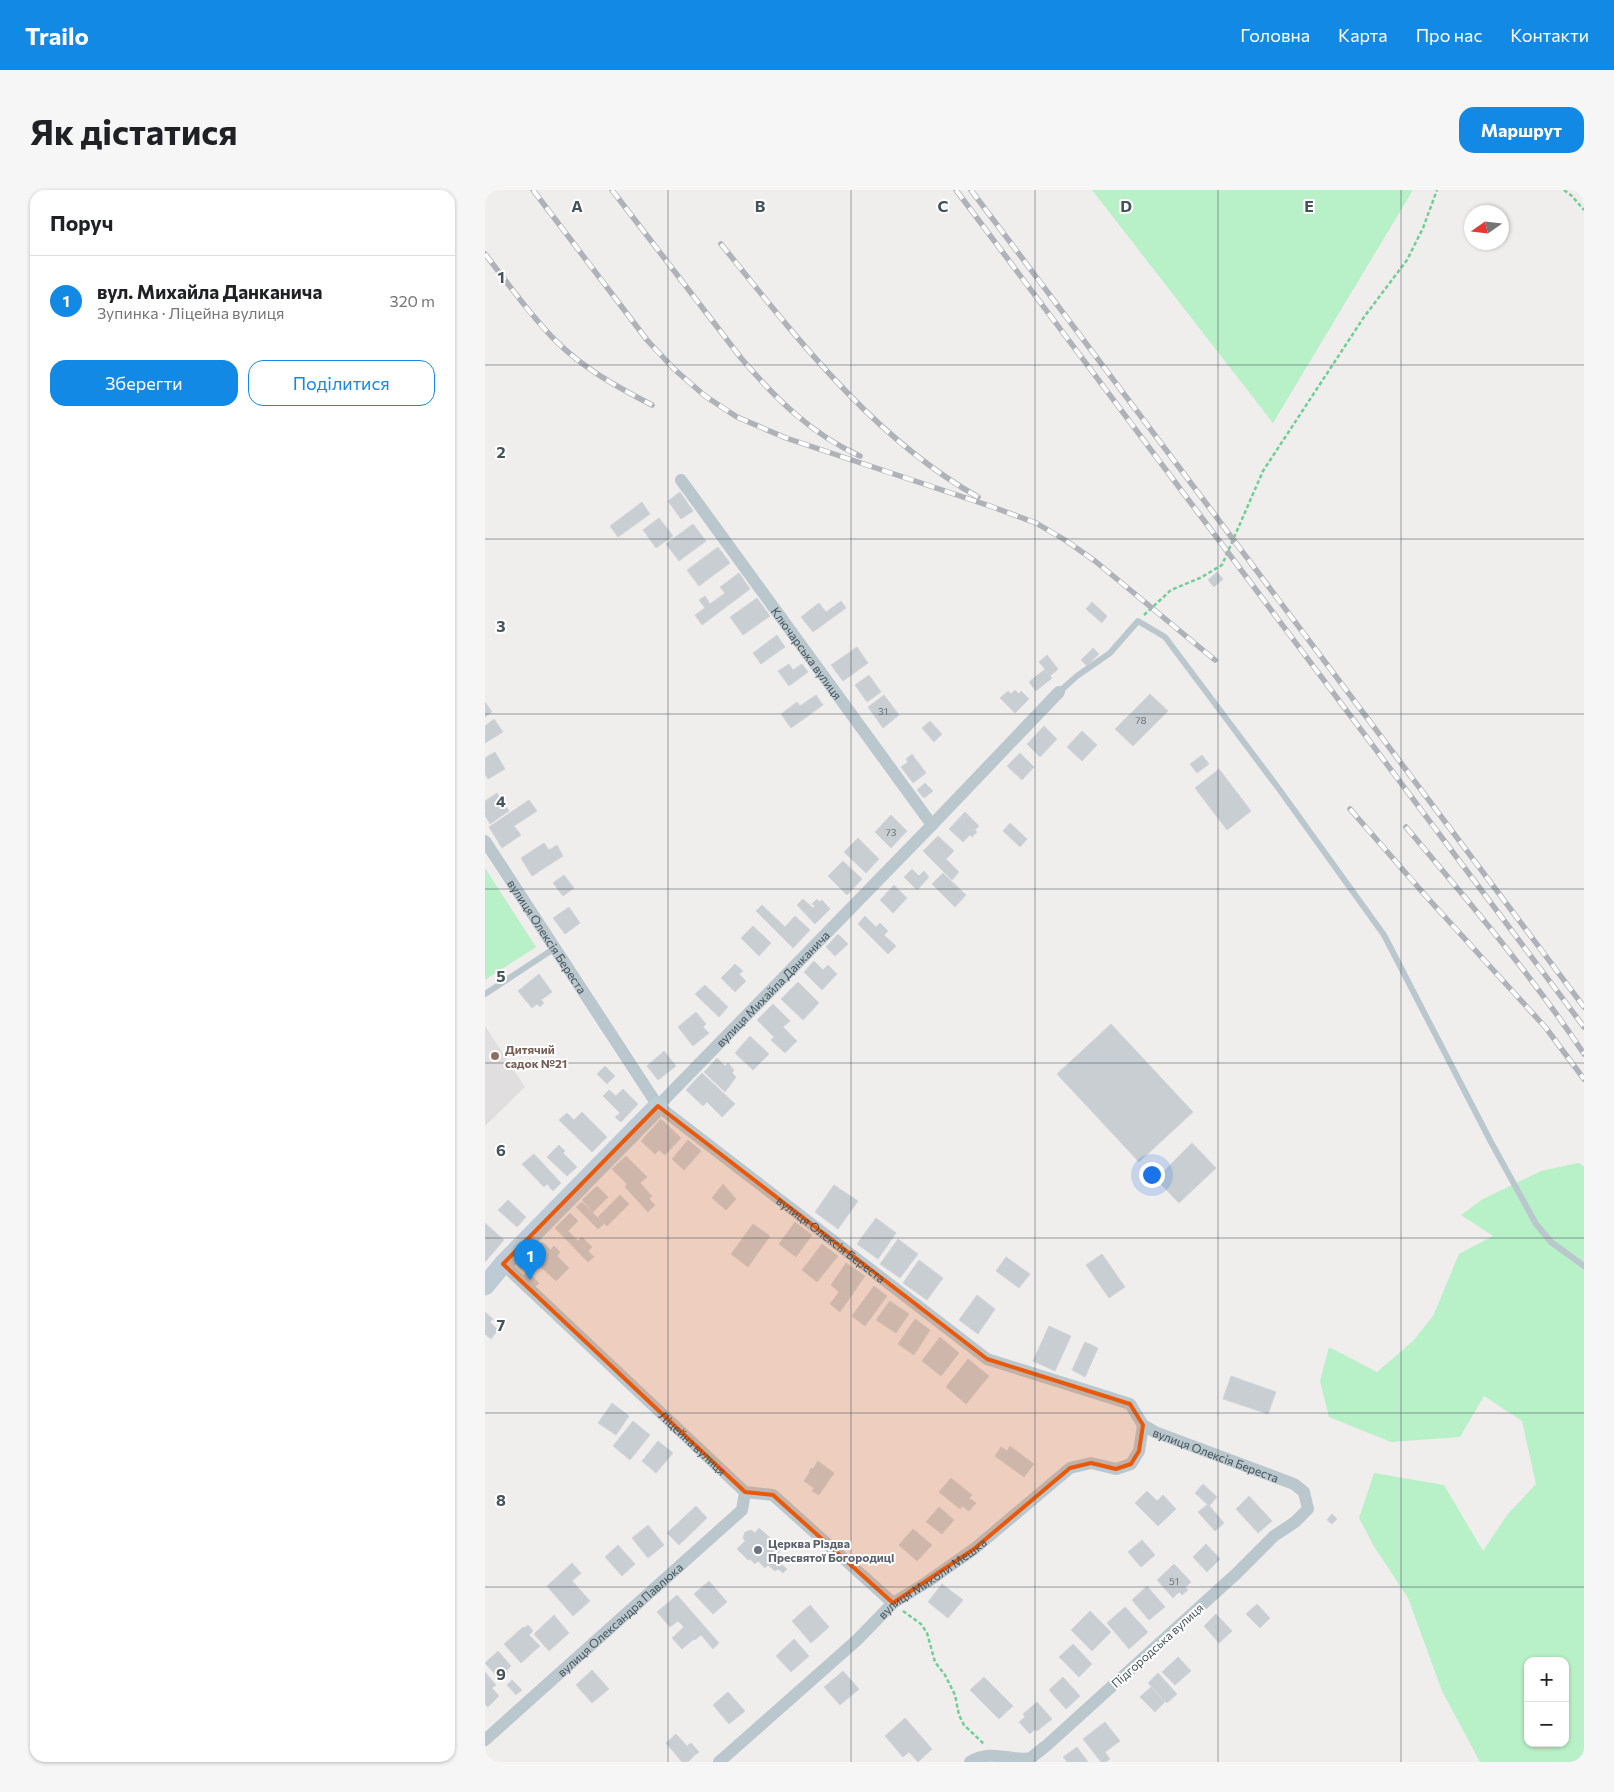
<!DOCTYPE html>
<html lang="uk">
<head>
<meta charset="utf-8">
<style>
  :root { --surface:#fff; --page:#f6f6f6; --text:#202124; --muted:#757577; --line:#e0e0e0; --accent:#1189e5 }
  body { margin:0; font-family:Commissioner,sans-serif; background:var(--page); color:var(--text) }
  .controls { position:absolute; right:15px; bottom:15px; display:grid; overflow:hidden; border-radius:10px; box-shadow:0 1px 4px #0004 }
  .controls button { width:45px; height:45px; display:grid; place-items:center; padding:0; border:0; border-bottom:1px solid var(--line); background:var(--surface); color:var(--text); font:25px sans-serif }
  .compass { position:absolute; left:979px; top:15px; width:45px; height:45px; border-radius:50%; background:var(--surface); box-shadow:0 1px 4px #0004; rotate:256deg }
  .you { position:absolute; left:666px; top:984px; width:18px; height:18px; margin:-12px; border:4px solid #fff; border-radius:50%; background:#1a73e8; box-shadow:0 0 0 8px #1a73e833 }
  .badge { display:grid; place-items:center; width:32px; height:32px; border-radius:50%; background:var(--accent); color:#fff; font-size:16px; font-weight:700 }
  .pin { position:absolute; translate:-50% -41px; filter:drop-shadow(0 1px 2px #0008) }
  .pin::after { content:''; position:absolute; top:26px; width:18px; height:15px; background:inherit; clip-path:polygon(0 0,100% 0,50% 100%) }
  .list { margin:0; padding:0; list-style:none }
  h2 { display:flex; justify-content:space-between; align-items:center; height:65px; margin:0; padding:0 20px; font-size:21px }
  h2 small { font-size:16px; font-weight:400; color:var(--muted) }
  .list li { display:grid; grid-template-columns:32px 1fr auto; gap:15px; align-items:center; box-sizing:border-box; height:90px; padding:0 20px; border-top:1px solid var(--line) }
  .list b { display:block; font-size:19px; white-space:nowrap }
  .list p { margin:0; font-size:16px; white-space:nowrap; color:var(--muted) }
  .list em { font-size:16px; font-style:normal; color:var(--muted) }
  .actions { display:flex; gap:10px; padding:15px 20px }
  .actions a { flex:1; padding:11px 0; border:1px solid var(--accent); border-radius:15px; text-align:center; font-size:18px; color:var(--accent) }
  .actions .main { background:var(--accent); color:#fff }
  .map { position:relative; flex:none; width:1099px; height:1572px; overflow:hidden; border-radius:15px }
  header { display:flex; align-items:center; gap:30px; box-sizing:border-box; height:70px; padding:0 25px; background:var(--accent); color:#fff }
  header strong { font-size:24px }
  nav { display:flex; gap:28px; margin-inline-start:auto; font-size:18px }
  .intro { display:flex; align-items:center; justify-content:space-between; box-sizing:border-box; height:120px; padding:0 30px }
  h1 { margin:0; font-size:35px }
  .button { padding:12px 22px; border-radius:15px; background:var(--accent); color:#fff; font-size:18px; font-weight:700 }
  main { display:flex; gap:30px; padding:0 30px }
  aside { flex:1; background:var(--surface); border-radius:15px; box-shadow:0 1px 4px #0004 }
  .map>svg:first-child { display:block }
  .education { fill:#e1dedf }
  .green { fill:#b8f0c7; fill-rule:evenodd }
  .building { fill:#c9ced2; stroke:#d1d4d9 }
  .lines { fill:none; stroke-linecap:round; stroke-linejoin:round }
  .path { stroke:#6fcf94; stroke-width:2.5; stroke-dasharray:4 2.5; stroke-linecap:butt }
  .lane { stroke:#bac7cd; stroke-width:6 }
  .street { stroke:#bac7cd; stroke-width:12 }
  .secondary { stroke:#bccbd5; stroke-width:19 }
  .rail-casing { stroke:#afb3b8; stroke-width:5.5 }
  .rail { stroke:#fff; stroke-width:4; stroke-dasharray:11; stroke-linecap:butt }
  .marked { fill:#e8590c; fill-opacity:0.2; stroke:#e8590c; stroke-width:4; stroke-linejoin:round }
  .grid { fill:none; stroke:#45535b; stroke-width:1; stroke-opacity:0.55 }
  .education-dot { fill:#8d6e63; stroke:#fff; stroke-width:2 }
  .worship-dot { fill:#6b7280; stroke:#fff; stroke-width:2 }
  .labels { text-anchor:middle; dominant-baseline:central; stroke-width:4; stroke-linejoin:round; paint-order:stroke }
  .number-label { font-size:10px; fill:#667279 }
  .street-label { font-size:12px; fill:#45535b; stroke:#fff }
  .education-label { font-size:12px; font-weight:bold; fill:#785e54; stroke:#fff; text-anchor:start }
  .worship-label { font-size:12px; font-weight:bold; fill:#5b616d; stroke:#fff; text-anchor:start }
  .grid-label { font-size:16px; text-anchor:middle; font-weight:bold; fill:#45535b; stroke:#fff; stroke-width:4; stroke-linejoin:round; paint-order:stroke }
</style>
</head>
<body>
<header>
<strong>Trailo</strong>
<nav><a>Головна</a><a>Карта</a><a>Про нас</a><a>Контакти</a></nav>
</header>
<div class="intro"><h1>Як дістатися</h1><a class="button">Маршрут</a></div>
<main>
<aside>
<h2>Поруч<small></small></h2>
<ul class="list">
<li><span class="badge">1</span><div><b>вул. Михайла Данканича</b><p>Зупинка · Ліцейна вулиця</p></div><em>320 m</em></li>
</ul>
<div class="actions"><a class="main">Зберегти</a><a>Поділитися</a></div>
</aside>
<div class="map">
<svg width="1099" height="1572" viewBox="0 0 1099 1572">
  <rect width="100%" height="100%" fill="#f0eded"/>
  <!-- education -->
  <path class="education" d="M0 836 40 897 0 936Z"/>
  <!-- green -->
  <path class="green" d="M607 0H928L788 233Z
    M0 678 51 757 0 790Z
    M1093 973 1099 976V1572H995L957 1501 923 1408 890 1358 874 1328 889 1283 959 1295 998 1361 1022 1325 1051 1294 1037 1231 999 1206 975 1247 906 1252 844 1227 835 1191 844 1157 892 1182 928 1151 948 1126 974 1064 1008 1046 976 1025 998 1009 1056 981ZM1043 1471H1080V1553H1043Z"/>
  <!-- building -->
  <path class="building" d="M195 302 208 321 196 329 183 311Z
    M157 312 165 324 133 347 125 336Z
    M174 328 188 346 171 358 158 340Z
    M208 334 221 351 194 371 181 354Z
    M233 357 245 373 214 396 202 380Z
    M732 382 738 389 729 397 723 390Z
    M254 383 265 399 217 435 210 425 220 418 214 410 220 406 225 414 240 403 235 397Z
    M272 408 285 426 258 445 245 427Z
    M356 411 361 418 328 442 316 427 334 413 341 422Z
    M607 412 622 426 617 433 601 419Z
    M292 445 300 457 276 474 268 463Z
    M372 457 383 473 358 491 346 475Z
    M608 458 614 464 602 476 596 470Z
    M562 465 573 479 565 486 567 488 551 501 544 492 560 479 554 472Z
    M304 474 308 480 317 474 323 482 304 496 293 481Z
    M384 485 396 502 382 512 370 495Z
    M530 500 534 504 536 501 544 509 530 523 515 508 523 501 526 504Z
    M665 504 683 521 648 556 630 539Z
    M331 505 338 515 306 538 296 524 312 512 315 516Z
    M399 505 414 525 398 538 383 517Z
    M0 512 7 522 0 527Z
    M9 529 18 542 0 553V536Z
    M445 531 457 544 449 552 437 538Z
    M559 536 572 549 555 567 542 554Z
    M597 541 612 555 597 571 582 557Z
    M10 562 20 579 3 589 0 584V568Z
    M535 563 549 577 537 590 522 576Z
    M427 564 441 583 428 593 416 577 423 572 421 569Z
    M717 565 724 574 712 583 705 574Z
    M734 579 766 621 742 640 710 598Z
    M440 593 448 601 439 608 432 600Z
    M12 603 24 621 5 634 0 625V611Z
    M44 610 52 621 29 636 36 645 17 658 4 637Z
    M480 622 494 636 490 640 492 642 487 647 485 645 478 652 464 639Z
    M406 625 422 641 406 658 390 642Z
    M525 633 542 649 535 657 518 641Z
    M453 646 469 661 461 669 474 682 467 690 438 661Z
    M373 648 394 669 381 683 359 662Z
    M59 653 64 660 72 655 78 666 47 686 36 668Z
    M358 671 377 689 362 705 343 686Z
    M427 679 434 686 439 681 444 687 432 700 419 687Z
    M458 683 481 705 470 717 447 694Z
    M79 685 89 698 78 706 68 693Z
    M409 695 422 708 408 723 395 710Z
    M318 709 328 718 330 716 327 714 332 709 334 712 337 710 345 719 330 734 312 715Z
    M277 715 300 737 310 726 325 740 308 758 271 721Z
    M84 717 95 733 80 744 68 728Z
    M380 726 391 737 395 733 403 741 399 745 411 756 403 764 373 734Z
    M268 736 286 753 274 766 256 748Z
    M353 744 363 754 350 766 341 757Z
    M329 771 338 780 343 775 352 784 337 800 319 782Z
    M250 774 258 781 254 784 261 791 250 802 236 788Z
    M54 784 67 802 56 810 59 813 55 817 52 814 47 818 33 801Z
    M313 792 334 813 318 830 296 809Z
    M220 795 243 817 234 827 210 804Z
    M288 814 305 831 298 837 312 851 300 863 286 850 289 847 272 830Z
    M211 822 221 834 218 837 224 843 208 856 193 837Z
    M626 834 708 922 654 972 572 884Z
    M265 846 284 864 268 880 250 863Z
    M179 861 191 876 173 890 162 876Z
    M232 868 240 876 243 873 249 880 247 883 251 887 240 902 219 882Z
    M120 876 130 886 122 894 112 884Z
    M217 883 250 914 237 927 222 912 218 916 201 900Z
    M138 899 153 914 136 932 130 927 135 923 118 906 124 900 131 906Z
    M97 922 122 947 107 962 74 930 82 923 89 930Z
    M176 929 196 948 180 965 174 960 170 964 156 951Z
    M203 950 216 961 199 980 187 969Z
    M707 953 731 978 694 1013 671 989Z
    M74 955 80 961 78 963 92 977 82 986 62 967Z
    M49 964 76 993 68 1001 62 994 59 997 37 974Z
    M141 966 162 987 155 993 167 1006 164 1009 170 1015 163 1022 140 997 142 994 127 979Z
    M238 994 251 1009 241 1020 227 1008Z
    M349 995 373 1011 353 1039 330 1022Z
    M112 996 123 1007 108 1022 97 1010Z
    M135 1005 144 1014 122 1036 113 1027Z
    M23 1010 41 1027 32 1037 13 1020Z
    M97 1012 119 1034 113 1039 91 1017Z
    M85 1023 93 1031 83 1041 93 1051 97 1047 107 1057 103 1061 109 1067 103 1072 70 1038Z
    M391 1028 411 1043 393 1069 372 1054Z
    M310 1032 327 1045 311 1067 294 1054Z
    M0 1033 19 1050 0 1072Z
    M268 1034 285 1046 263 1077 246 1064Z
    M413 1049 433 1064 415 1088 395 1074Z
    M57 1052 66 1060 69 1056 75 1062 72 1066 84 1078 71 1091 44 1066Z
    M337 1054 353 1066 332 1092 317 1080Z
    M617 1064 640 1097 624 1108 601 1075Z
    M521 1067 545 1084 534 1098 511 1081Z
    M434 1070 458 1088 442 1110 418 1093Z
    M361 1073 380 1086 355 1122 345 1114 354 1102 346 1095Z
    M42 1082 54 1093 49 1098 37 1087Z
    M389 1096 402 1106 380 1136 367 1126Z
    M492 1105 510 1119 493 1144 474 1130Z
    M405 1111 424 1124 411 1143 391 1130Z
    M0 1122 8 1129 5 1132 13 1140 6 1149 0 1144Z
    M430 1129 445 1140 429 1165 413 1154Z
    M564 1136 586 1146 570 1181 548 1171Z
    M455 1147 474 1163 456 1186 437 1171Z
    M600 1152 613 1158 600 1187 587 1180Z
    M483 1169 504 1186 481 1214 461 1197Z
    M746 1186 791 1202 783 1224 738 1209Z
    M127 1213 144 1226 131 1245 113 1233Z
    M148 1231 165 1245 145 1270 128 1256Z
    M173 1251 188 1263 171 1283 157 1271Z
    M525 1256 549 1274 539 1287 510 1266 516 1257 522 1261Z
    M333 1271 349 1283 334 1305 327 1301 329 1298 319 1291 325 1282 324 1281 326 1278 328 1279Z
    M466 1288 487 1305 484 1308 491 1313 484 1321 477 1316 475 1319 454 1302Z
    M718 1294 732 1307 724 1316 710 1303Z
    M662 1301 672 1311 678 1305 691 1319 673 1336 650 1313Z
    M764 1306 787 1331 773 1343 751 1319Z
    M723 1314 739 1333 730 1341 713 1322Z
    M211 1316 222 1328 194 1355 182 1343Z
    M454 1317 469 1330 457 1344 441 1332Z
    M847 1324 852 1329 847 1334 842 1330Z
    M163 1335 179 1355 163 1368 147 1348Z
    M274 1338 290 1352 287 1354 295 1361 292 1365 299 1371 296 1374 302 1379 298 1383 293 1379 290 1381 283 1375 280 1378 273 1371 270 1374 265 1369 263 1370 252 1359 260 1351 258 1348 260 1342 266 1340 270 1343Z
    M428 1339 447 1355 432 1371 414 1355Z
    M657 1350 670 1365 656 1377 643 1362Z
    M721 1354 735 1369 722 1382 708 1367Z
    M133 1355 150 1374 137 1386 120 1367Z
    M87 1373 96 1383 87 1391 105 1411 88 1426 62 1396Z
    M689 1374 706 1392 700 1397 703 1400 697 1405 694 1402 688 1408 672 1390Z
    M224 1391 242 1412 228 1424 209 1404Z
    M457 1394 478 1410 463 1428 443 1412Z
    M662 1396 680 1417 664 1430 647 1410Z
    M192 1405 234 1453 228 1459 216 1445 210 1450 209 1449 197 1459 187 1448 199 1437 193 1431 185 1437 172 1422Z
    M772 1414 785 1428 775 1438 761 1424Z
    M325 1415 344 1437 326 1453 307 1431Z
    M640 1417 663 1442 644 1459 622 1433Z
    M605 1421 626 1442 607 1461 586 1440Z
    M731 1424 747 1441 734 1453 719 1436Z
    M69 1425 84 1443 64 1461 49 1444Z
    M43 1435 48 1441 44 1445 55 1456 36 1473 19 1454 38 1437 39 1438Z
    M309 1449 324 1466 306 1482 291 1466Z
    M588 1454 607 1474 594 1487 574 1467Z
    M13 1461 26 1476 21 1481 23 1482 15 1490 0 1473Z
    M693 1467 706 1481 690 1495 677 1482Z
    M107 1480 124 1499 107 1513 91 1495Z
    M358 1481 374 1499 355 1515 339 1497Z
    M0 1482 11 1495 7 1498 14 1506 3 1517 0 1514Z
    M673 1483 692 1504 682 1513 663 1493Z
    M499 1487 528 1516 514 1529 485 1500Z
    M578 1487 595 1506 581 1519 564 1500Z
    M27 1490 37 1500 31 1505 22 1495Z
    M666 1497 680 1512 670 1522 655 1507Z
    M243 1502 260 1521 244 1534 228 1515Z
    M552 1512 567 1529 552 1541 550 1539 545 1544 534 1532 540 1527 538 1524Z
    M420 1528 447 1559 433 1572 424 1562 418 1567 400 1546Z
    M620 1532 635 1551 620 1562 625 1569 621 1572H616L598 1549Z
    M191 1544 210 1565 203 1572H197L181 1553Z
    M206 1553 214 1562 210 1565 202 1556Z
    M592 1557 603 1572H582L578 1567Z"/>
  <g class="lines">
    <!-- path -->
    <path class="path" d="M1079 0 1087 6 1099 20
      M659 425 686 400 715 388 737 375 778 281 879 127 922 70 938 38 952 0
      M418 1421 436 1434 442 1443 450 1472 460 1485 470 1505 474 1525 479 1535 500 1555"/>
    <!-- lane -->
    <path class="lane" d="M574 502 592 486 625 463 653 431 680 447 794 599 899 745 1006 952 1051 1034 1066 1052 1099 1076
      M0 804 70 758"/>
    <!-- street -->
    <g class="street">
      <path id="s1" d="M196 290 447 635"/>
      <path id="s2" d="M0 651 173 916 502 1169 645 1214 658 1235 670 1242 809 1294 819 1302 823 1319 810 1332 789 1346 751 1384 561 1556C556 1559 551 1565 545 1568 528 1572 505 1558 485 1572"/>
      <path id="s3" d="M173 916 447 635 574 502"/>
      <path id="s4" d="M18 1074 260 1302 288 1305 408 1413"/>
      <path id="s5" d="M0 1550 257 1320 260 1302"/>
      <path id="s6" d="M234 1572 372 1450 408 1413 442 1392 489 1359 585 1278 606 1273 631 1279 646 1274 654 1261 658 1235"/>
    </g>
    <!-- secondary -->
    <path class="secondary" d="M0 1096 18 1074 173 916"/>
    <!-- rail casing -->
    <g class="rail-casing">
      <path id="rail" d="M48 0 162 150 189 179 220 206 252 227 301 248 505 316 551 333 580 350 610 371 730 470
        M127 0 256 168C290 208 326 244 375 266
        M471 0 1099 837
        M486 0 1099 817
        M236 54C311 147 387 247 493 307
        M0 64C23 93 44 124 71 151 98 178 132 197 167 215
        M865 619 939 704 1061 838 1099 889
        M921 637C983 711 1046 784 1099 864"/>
    </g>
    <!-- rail -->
    <use href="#rail" class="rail"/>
  </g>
  <!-- marked area -->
  <path class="marked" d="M173 916 502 1169 645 1214 658 1235 654 1261 646 1274 631 1279 606 1273 585 1278 489 1359 408 1413 288 1305 260 1302 18 1074Z"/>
  <!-- grid -->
  <path class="grid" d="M183 0V1572M366 0V1572M550 0V1572M733 0V1572M916 0V1572M0 175H1099M0 349H1099M0 524H1099M0 699H1099M0 873H1099M0 1048H1099M0 1223H1099M0 1397H1099"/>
  <!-- markers -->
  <circle class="education-dot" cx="10" cy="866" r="5"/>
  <circle class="worship-dot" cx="273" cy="1360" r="5"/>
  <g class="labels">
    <!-- number labels -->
    <g class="number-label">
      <text x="398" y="521">31</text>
      <text x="656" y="530">78</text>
      <text x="406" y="642">73</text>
      <text x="689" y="1391">51</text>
    </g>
    <!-- street labels -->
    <g class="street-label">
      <text stroke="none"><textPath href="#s1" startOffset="214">Ключарська вулиця</textPath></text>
      <text stroke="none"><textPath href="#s2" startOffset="114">вулиця Олексія Береста</textPath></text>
      <text stroke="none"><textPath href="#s3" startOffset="164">вулиця Михайла Данканича</textPath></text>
      <text stroke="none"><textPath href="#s2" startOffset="535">вулиця Олексія Береста</textPath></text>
      <text stroke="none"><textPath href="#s4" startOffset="261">Ліцейна вулиця</textPath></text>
      <text stroke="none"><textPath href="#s2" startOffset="985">вулиця Олексія Береста</textPath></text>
      <text stroke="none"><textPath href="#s6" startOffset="282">вулиця Миколи Мешка</textPath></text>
      <text stroke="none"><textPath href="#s5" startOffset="181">вулиця Олександра Павлюка</textPath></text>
      <text transform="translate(672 1455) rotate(-42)">Підгородська вулиця</text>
    </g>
    <!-- education labels -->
    <g class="education-label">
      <text x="20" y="859">Дитячий<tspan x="20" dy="14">садок №21</tspan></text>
    </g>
    <!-- worship labels -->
    <g class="worship-label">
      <text x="283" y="1353">Церква Різдва<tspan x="283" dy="14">Пресвятої Богородиці</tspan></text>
    </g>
  </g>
  <g class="grid-label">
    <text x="92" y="22">A</text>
    <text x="275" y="22">B</text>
    <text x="458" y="22">C</text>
    <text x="641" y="22">D</text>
    <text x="824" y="22">E</text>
    <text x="16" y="93">1</text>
    <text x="16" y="268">2</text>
    <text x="16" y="442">3</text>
    <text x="16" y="617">4</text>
    <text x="16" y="792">5</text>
    <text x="16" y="966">6</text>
    <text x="16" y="1141">7</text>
    <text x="16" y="1316">8</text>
    <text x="16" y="1490">9</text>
  </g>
</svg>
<div class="controls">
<button>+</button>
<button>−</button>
</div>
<svg class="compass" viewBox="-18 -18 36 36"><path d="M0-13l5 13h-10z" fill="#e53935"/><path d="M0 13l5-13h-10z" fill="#757577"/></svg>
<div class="you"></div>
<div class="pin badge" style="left:45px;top:1090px">1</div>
</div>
</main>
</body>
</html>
